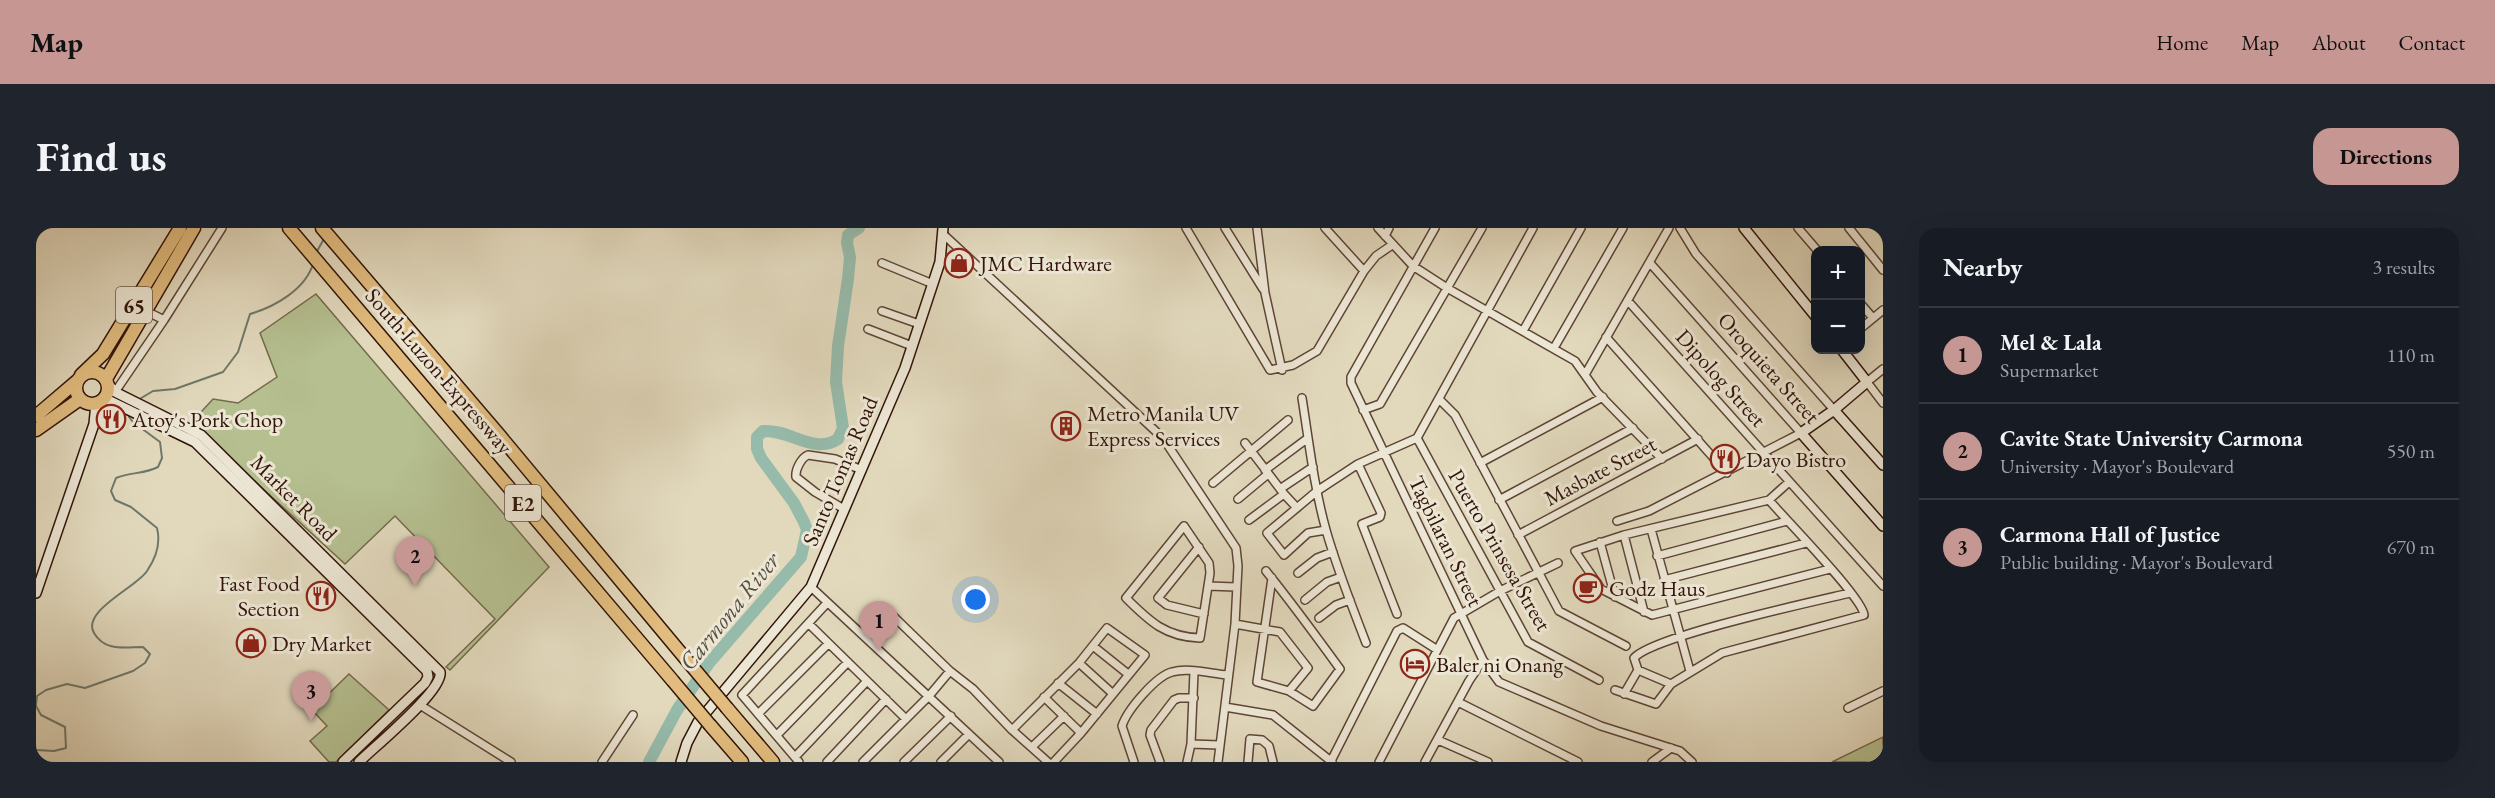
<!DOCTYPE html>
<html lang="en">
<head>
<meta charset="utf-8">
<style>
  :root { --surface:#171b24; --page:#20242c; --text:#f1f3f6; --muted:#9ea1a6; --line:#363941; --accent:#c59692 }
  body { margin:0; font-family:"EB Garamond",serif; background:var(--page); color:var(--text) }
  .controls { position:absolute; right:18px; top:18px; display:grid; overflow:hidden; border-radius:12px; box-shadow:0 6px 24px #0002 }
  .controls button { width:54px; height:54px; display:grid; place-items:center; padding:0; border:0; border-bottom:2px solid var(--line); background:var(--surface); color:var(--text); font:30px sans-serif }
  .you { position:absolute; left:940px; top:372px; width:21px; height:21px; margin:-15px; border:4px solid #fff; border-radius:50%; background:#1a73e8; box-shadow:0 0 0 9px #1a73e833 }
  .badge { display:grid; place-items:center; width:39px; height:39px; border-radius:50%; background:var(--accent); color:#111; font-size:20px; font-weight:700 }
  .pin { position:absolute; translate:-50% -50px; filter:drop-shadow(0 2px 3px #0008) }
  .pin::after { content:''; position:absolute; top:32px; width:21px; height:18px; background:inherit; clip-path:polygon(0 0,100% 0,50% 100%) }
  .list { margin:0; padding:0; list-style:none }
  h2 { display:flex; justify-content:space-between; align-items:center; height:78px; margin:0; padding:0 24px; font-size:26px }
  h2 small { font-size:20px; font-weight:400; color:var(--muted) }
  .list li { display:grid; grid-template-columns:39px 1fr auto; gap:18px; align-items:center; box-sizing:border-box; height:96px; padding:0 24px; border-top:2px solid var(--line) }
  .list b { display:block; font-size:22px; white-space:nowrap }
  .list p { margin:0; font-size:20px; white-space:nowrap; color:var(--muted) }
  .list em { font-size:20px; font-style:normal; color:var(--muted) }
  .map { position:relative; flex:none; width:1847px; height:534px; overflow:hidden; border-radius:18px }
  header { display:flex; align-items:center; gap:36px; box-sizing:border-box; height:84px; padding:0 30px; background:var(--accent); color:#111 }
  header strong { font-size:28px }
  nav { display:flex; gap:33px; margin-inline-start:auto; font-size:21px }
  .intro { display:flex; align-items:center; justify-content:space-between; box-sizing:border-box; height:144px; padding:0 36px }
  h1 { margin:0; font-size:42px }
  .button { padding:15px 27px; border-radius:18px; background:var(--accent); color:#111; font-size:21px; font-weight:700 }
  main { display:flex; gap:36px; padding:0 36px }
  aside { flex:1; background:var(--surface); border-radius:18px; box-shadow:0 6px 24px #0002 }
  .map>svg:first-child { display:block }
  .green { fill:#b5bf90; stroke:#746a4c; stroke-width:1.5 }
  .lines { fill:none; stroke-linecap:round; stroke-linejoin:round }
  .stream { stroke:#6e786a; stroke-width:2 }
  .river { stroke:#96bbab; stroke-width:12 }
  .street-casing { stroke:#5e4536; stroke-width:10 }
  .secondary-casing { stroke:#321409; stroke-width:12 }
  .highway-casing { stroke:#321409; stroke-width:15 }
  .street { stroke:#ece6d4; stroke-width:7 }
  .secondary { stroke:#ece6d4; stroke-width:9 }
  .highway { stroke:#e1bc7e; stroke-width:12 }
  .highway-bridge-casing { stroke:#321409; stroke-width:15; stroke-linecap:butt }
  .highway-bridge { stroke:#e1bc7e; stroke-width:12 }
  .labels { text-anchor:middle; dominant-baseline:central; stroke-width:6; stroke-linejoin:round; paint-order:stroke }
  .shield { fill:#ece6d4; stroke:#6a5346; stroke-width:1.5 }
  .shield-label { font-size:21px; font-weight:bold; fill:#321409 }
  .poi-label { font-size:22px; fill:#321409; stroke:#ece6d4; text-anchor:start }
  .street-label { font-size:22px; fill:#321409; stroke:#ece6d4 }
  .water-label { font-size:24px; font-style:italic; fill:#554e42; stroke:#ece6d4 }
</style>
</head>
<body>
<header>
<strong>Map</strong>
<nav><a>Home</a><a>Map</a><a>About</a><a>Contact</a></nav>
</header>
<div class="intro"><h1>Find us</h1><a class="button">Directions</a></div>
<main>
<div class="map">
<svg width="1847" height="534" viewBox="0 0 1847 534">
  <rect width="100%" height="100%" fill="#e2d9bd"/>
  <filter id="stains"><feTurbulence type="fractalNoise" baseFrequency=".00333" numOctaves="4"/><feColorMatrix values="0 0 0 0 .2 0 0 0 0 .09 0 0 0 0 .02 0 0 0 .5 -.17"/></filter>
  <radialGradient id="worn" r=".72"><stop offset=".6" stop-color="#630" stop-opacity="0"/><stop offset="1" stop-color="#630" stop-opacity=".3"/></radialGradient>
  <!-- green -->
  <path class="green" d="M280 66 513 339 414 442 410 439 459 391 359 288 309 336 155 195 177 171 202 175 241 149 224 105Z
    M313 446 353 482 300 534H293L274 513 291 498 276 482Z
    M1847 509V534H1796Z"/>
  <g class="lines">
    <!-- stream -->
    <path class="stream" d="M280 25 289 9
      M102 172 117 163 139 161 187 144 202 124 214 86C238 79 269 62 277 36
      M0 477 1 468 10 462 31 456 49 460 97 443 109 435 114 426 107 419C89 419 69 424 58 405 45 383 101 359 111 343 120 330 125 316 121 300L95 279 79 272 75 263 80 250C95 244 109 246 122 239L126 230 124 214 97 194 93 189 95 185
      M0 478 5 487 29 499 30 520 18 523 0 522"/>
    <!-- river -->
    <path class="river" d="M613 534 641 482 673 435 765 329 771 302 768 294 758 275 725 230 721 221V209L727 203C754 201 778 227 802 211L807 200 800 154 802 118 812 51 814 29 811 15 812 7 823 0"/>
    <!-- street casing -->
    <g class="street-casing">
      <path id="street" d="M1150 0 1234 142 1257 137 1281 123 1328 43 1340 28 1356 17
        M1189 0 1227 61
        M1221 0 1229 65 1246 142
        M1289 0 1328 43
        M1342 0 1377 38 1411 60 1539 133 1561 164 1626 231
        M1399 0 1315 149V155L1447 432 1463 454 1565 498 1644 523 1656 534
        M1644 0 1660 26 1798 182
        M1762 0 1781 22
        M1813 0 1847 42
        M907 6 1127 210 1200 320 1202 338 1199 396 1182 534
        M1349 8 1353 0
        M846 35 897 56
        M1592 73 1847 358
        M1824 75 1837 90
        M108 82 128 92 186 0
        M846 83 883 96
        M832 101 876 118
        M1824 101 1847 82
        M1487 103 1545 0
        M1570 109 1691 245
        M1518 120 1587 0
        M1847 141 1831 154 1847 175
        M1550 145 1633 0
        M79 164 128 92
        M1266 170C1273 214 1278 259 1290 302 1301 341 1316 378 1330 415
        M1403 171 1419 187 1523 383 1590 418
        M1327 182 1344 176 1446 0
        M1381 210 1492 414 1563 452
        M1209 215 1248 266 1261 280
        M1444 235 1567 169
        M1322 236 1345 285 1344 289 1326 296 1361 386
        M1229 242 1272 210
        M1753 254 1733 272 1588 307 1539 323 1565 361 1616 387 1794 341
        M1177 255 1252 192
        M1244 261 1277 239
        M1202 271 1232 246
        M1463 272 1597 200
        M808 281 779 264 760 249C759 242 765 230 772 227L799 231 826 242
        M1213 292 1248 266
        M1581 293 1613 283 1765 205 1614 35
        M1148 298 1173 335 1174 345 1164 410C1130 409 1114 394 1090 370Z
        M1615 301 1654 443
        M1290 302 1272 305 1248 327 1231 305 1281 263 1322 236 1381 210 1497 0
        M1482 307 1662 211
        M1588 307 1608 384
        M1564 314 1579 369
        M1163 319 1122 370 1131 377 1168 386
        M1621 328 1751 293
        M1230 343C1256 375 1280 408 1304 441L1277 478 1253 463 1221 454 1236 350
        M1262 345 1281 330 1297 324
        M1628 352 1770 315
        M1172 358 1200 359
        M775 359 963 534
        M1269 372 1291 354 1305 349
        M1283 390 1300 377 1314 372
        M773 396 870 491
        M1199 396 1244 404 1272 440 1253 463
        M828 407 854 385 914 443
        M1057 418 1092 446
        M1043 435 1076 465
        M1022 455 1061 486
        M1635 456 1602 442 1598 430C1618 408 1776 374 1814 365
        M1579 462 1620 476 1635 456 1686 425 1828 387C1827 370 1748 290 1733 272
        M1588 466 1602 442
        M1008 469 1045 505
        M1422 474 1542 534
        M384 477 475 534
        M1189 479 1237 487 1296 534
        M1812 480 1847 463
        M722 486 792 416
        M976 502 1043 435 1071 400 1109 427 1045 505 1018 534
        M741 507 812 434
        M1402 512 1452 534
        M1155 516 1183 517
        M996 519 1028 488
        M759 529 831 453
        M1295 533 1361 403 1367 400 1400 421
        M566 534 597 487
        M763 534 706 467 791 375
        M791 534 850 471
        M827 534 893 468 914 443 937 461 976 502 1012 534
        M868 534 915 488
        M905 534 933 506
        M1098 534 1086 498C1091 482 1120 448 1136 444 1152 439 1176 446 1192 447
        M1124 534 1114 507 1115 502 1138 472 1143 470H1158
        M1151 534 1155 516 1158 444
        M1212 534 1214 511 1226 512 1233 518 1237 534
        M1343 534 1418 390 1464 363 1522 335
        M1389 534 1433 453 1447 432
        M1616 534 1635 520"/>
    </g>
    <!-- secondary casing -->
    <g class="secondary-casing">
      <path id="secondary" d="M1708 0 1780 89
        M1806 122 1831 154 1798 182 1765 205 1847 298
        M72 156 79 164 165 207 404 444C408 462 338 519 323 534
        M68 170 159 214 391 443 392 449 389 455 307 534
        M1798 182 1847 237
        M0 365 58 196 60 175
        M645 534 651 515 662 494 775 359 869 140 904 34 907 0"/>
    </g>
    <!-- highway casing -->
    <g class="highway-casing">
      <path id="highway" d="M253 0 637 453
        M286 0 464 208 654 436
        M40 160a16 16 0 1 1 32 0a16 16 0 1 1-32 0Z
        M45 147 67 126 144 0
        M70 151 158 0
        M0 188 41 153
        M0 202 44 171
        M691 480 737 534
        M674 497 706 534"/>
    </g>
    <!-- street -->
    <use href="#street" class="street"/>
    <!-- secondary -->
    <use href="#secondary" class="secondary"/>
    <!-- highway -->
    <use href="#highway" class="highway"/>
    <!-- highway-bridge casing -->
    <g class="highway-bridge-casing">
      <path id="highway-bridge" d="M654 436 691 480
        M637 453 674 497"/>
    </g>
    <!-- highway-bridge -->
    <use href="#highway-bridge" class="highway-bridge"/>
  </g>
  <!-- icons -->
  <defs>
    <g id="shop-ring" transform="scale(1.5)"><circle r="9.5" fill="#ece6d4" stroke="#8f2418" stroke-width="1.5"/><path d="M-5-2.5h2.3a2.7 3.5 0 0 1 5.4 0H5L5.5 6h-11ZM-1.5-2.5h3a1.5 2.3 0 0 0-3 0Z" fill="#8f2418"/></g>
    <g id="restaurant-ring" transform="scale(1.5)"><circle r="9.5" fill="#ece6d4" stroke="#8f2418" stroke-width="1.5"/><path d="M-5-6h1v4h1v-4h1v4h1v-4h1v5L-1.5 .5V6h-2V.5L-5-1ZM5-6V6H3V1.5H1.5Q1.5-4 5-6Z" fill="#8f2418"/></g>
    <g id="building-ring" transform="scale(1.5)"><circle r="9.5" fill="#ece6d4" stroke="#8f2418" stroke-width="1.5"/><path d="M-4-6H4V6H1V3H-1V6H-4ZM-2.5-4.3h1.7v1.8h-1.7ZM.8-4.3h1.7v1.8H.8ZM-2.5-1h1.7V.8h-1.7ZM.8-1h1.7V.8H.8Z" fill="#8f2418"/></g>
    <g id="cafe-ring" transform="scale(1.5)"><circle r="9.5" fill="#ece6d4" stroke="#8f2418" stroke-width="1.5"/><path d="M-5.5-4.5H6V0H3Q3 3.5 0 3.5H-2.5Q-5.5 3.5-5.5 0ZM3-3.2v2h1.7v-2ZM-6 4.5H4V6H-6Z" fill="#8f2418"/></g>
    <g id="hotel-ring" transform="scale(1.5)"><circle r="9.5" fill="#ece6d4" stroke="#8f2418" stroke-width="1.5"/><path d="M-6-4.5h1.5V1H6V5H4.5V3h-9V5H-6ZM-4 0a1.8 1.8 0 1 1 3.6 0ZM.5 0V-2.5h3Q6-2.5 6 0Z" fill="#8f2418"/></g>
  </defs>
  <g fill-rule="evenodd">
    <use href="#shop-ring" x="923" y="35"/>
    <use href="#restaurant-ring" x="75" y="191"/>
    <use href="#building-ring" x="1030" y="198"/>
    <use href="#restaurant-ring" x="1689" y="231"/>
    <use href="#cafe-ring" x="1552" y="360"/>
    <use href="#restaurant-ring" x="285" y="368"/>
    <use href="#shop-ring" x="215" y="415"/>
    <use href="#hotel-ring" x="1379" y="436"/>
  </g>
  <g class="labels">
    <!-- shield labels -->
    <g class="shield">
      <rect x="80" y="59" width="36" height="36" rx="4.5"/>
      <rect x="469" y="257" width="36" height="36" rx="4.5"/>
    </g>
    <g class="shield-label">
      <text x="98" y="77">65</text>
      <text x="487" y="275">E2</text>
    </g>
    <!-- poi labels -->
    <g class="poi-label">
      <text x="944" y="35">JMC Hardware</text>
      <text x="1051" y="185">Metro Manila UV<tspan x="1051" dy="25">Express Services</tspan></text>
      <text x="96" y="191">Atoy's Pork Chop</text>
      <text x="1710" y="231">Dayo Bistro</text>
      <text x="264" y="355" text-anchor="end">Fast Food<tspan x="264" dy="25">Section</tspan></text>
      <text x="1573" y="360">Godz Haus</text>
      <text x="236" y="415">Dry Market</text>
      <text x="1400" y="436">Baler ni Onang</text>
    </g>
    <!-- street labels -->
    <g class="street-label">
      <text transform="translate(1733 140) rotate(48)">Oroquieta Street</text>
      <text transform="translate(403 143) rotate(49)">South Luzon Expressway</text>
      <text transform="translate(1685 150) rotate(48)">Dipolog Street</text>
      <text transform="translate(804 243) rotate(-67)">Santo Tomas Road</text>
      <text transform="translate(1564 243) rotate(-28)">Masbate Street</text>
      <text transform="translate(258 270) rotate(45)">Market Road</text>
      <text transform="translate(1410 313) rotate(64)">Tagbilaran Street</text>
      <text transform="translate(1464 322) rotate(60)">Puerto Prinsesa Street</text>
    </g>
    <!-- water labels -->
    <g class="water-label">
      <text transform="translate(693 383) rotate(-51)">Carmona River</text>
    </g>
  </g>
  <rect width="100%" height="100%" filter="url(#stains)"/>
  <rect width="100%" height="100%" fill="url(#worn)"/>
</svg>
<div class="controls">
<button>+</button>
<button>−</button>
</div>
<div class="you"></div>
<div class="pin badge" style="left:843px;top:423px">1</div>
<div class="pin badge" style="left:379px;top:358px">2</div>
<div class="pin badge" style="left:275px;top:493px">3</div>
</div>
<aside>
<h2>Nearby<small>3 results</small></h2>
<ul class="list">
<li><span class="badge">1</span><div><b>Mel &amp; Lala</b><p>Supermarket</p></div><em>110 m</em></li>
<li><span class="badge">2</span><div><b>Cavite State University Carmona</b><p>University · Mayor's Boulevard</p></div><em>550 m</em></li>
<li><span class="badge">3</span><div><b>Carmona Hall of Justice</b><p>Public building · Mayor's Boulevard</p></div><em>670 m</em></li>
</ul>
</aside>
</main>
</body>
</html>
